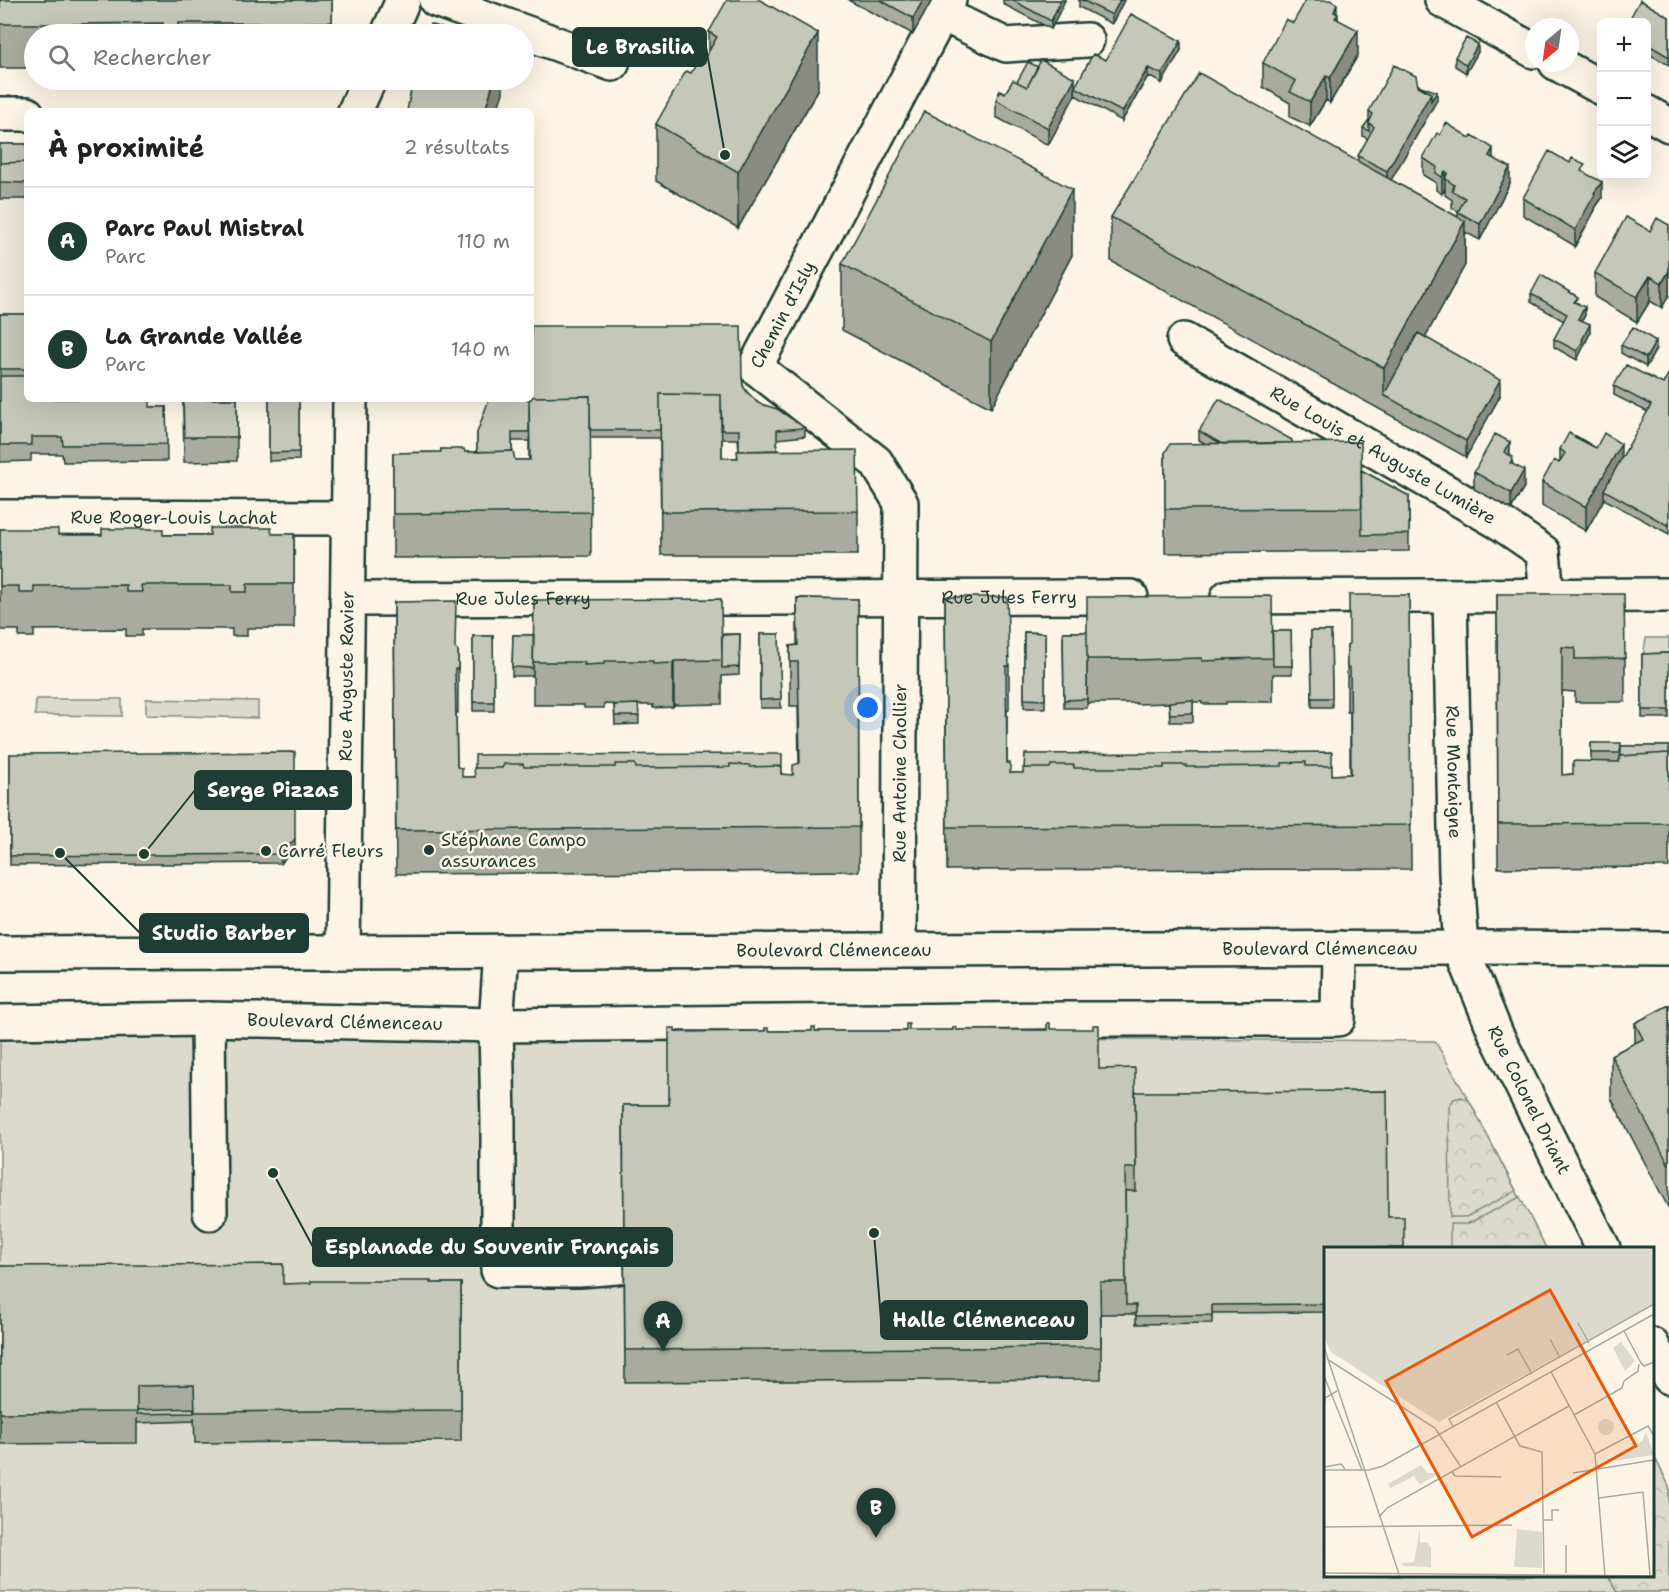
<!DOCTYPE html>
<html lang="fr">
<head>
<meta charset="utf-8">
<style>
  :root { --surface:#fff; --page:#f2f2f2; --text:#222; --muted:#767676; --line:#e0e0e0; --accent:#1f3d34 }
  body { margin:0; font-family:"Shantell Sans",sans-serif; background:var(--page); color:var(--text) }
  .controls { position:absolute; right:18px; top:18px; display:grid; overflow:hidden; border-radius:9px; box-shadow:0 6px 24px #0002 }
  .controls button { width:54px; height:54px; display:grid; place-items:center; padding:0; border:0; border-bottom:2px solid var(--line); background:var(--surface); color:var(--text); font:30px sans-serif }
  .compass { position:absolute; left:1525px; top:18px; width:54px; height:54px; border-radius:50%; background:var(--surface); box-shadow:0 6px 24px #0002; rotate:209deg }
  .you { position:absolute; left:868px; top:708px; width:21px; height:21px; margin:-15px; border:4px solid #fff; border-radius:50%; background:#1a73e8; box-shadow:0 0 0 9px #1a73e833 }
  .badge { display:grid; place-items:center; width:39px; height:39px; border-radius:50%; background:var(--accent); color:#fff; font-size:20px; font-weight:700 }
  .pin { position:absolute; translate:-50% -50px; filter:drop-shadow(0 2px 3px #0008) }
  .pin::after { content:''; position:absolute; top:32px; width:21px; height:18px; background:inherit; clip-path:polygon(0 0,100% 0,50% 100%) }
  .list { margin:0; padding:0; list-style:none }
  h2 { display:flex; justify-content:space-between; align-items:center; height:78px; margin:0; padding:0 24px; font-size:26px }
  h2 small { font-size:20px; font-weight:400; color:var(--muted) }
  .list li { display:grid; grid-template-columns:39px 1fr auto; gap:18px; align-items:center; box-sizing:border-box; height:108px; padding:0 24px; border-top:2px solid var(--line) }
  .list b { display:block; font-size:22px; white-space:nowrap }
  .list p { margin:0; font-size:20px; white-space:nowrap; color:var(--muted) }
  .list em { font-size:20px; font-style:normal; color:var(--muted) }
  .icon { flex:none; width:33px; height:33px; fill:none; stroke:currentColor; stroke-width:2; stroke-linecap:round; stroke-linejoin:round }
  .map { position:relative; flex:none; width:1669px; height:1592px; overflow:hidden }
  .search { position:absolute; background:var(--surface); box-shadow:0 6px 24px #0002; left:24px; top:24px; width:510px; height:66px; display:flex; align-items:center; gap:15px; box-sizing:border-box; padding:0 21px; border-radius:33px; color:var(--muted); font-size:22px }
  .panel { position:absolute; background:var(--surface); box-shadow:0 6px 24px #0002; left:24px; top:108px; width:510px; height:294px; border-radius:9px }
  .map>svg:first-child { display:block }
  .built { fill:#ece7d8 }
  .green { fill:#dcdacc; stroke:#7e8c80; stroke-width:1.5 }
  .forest { fill:url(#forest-crowns); stroke:#7e8c80; stroke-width:1.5 }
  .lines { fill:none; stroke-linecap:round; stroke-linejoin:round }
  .minor-casing { stroke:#1f3d34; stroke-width:38 }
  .major-casing { stroke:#1f3d34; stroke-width:38 }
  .minor { stroke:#fcf5e5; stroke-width:33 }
  .major { stroke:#fcf5e5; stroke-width:33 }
  .wall { fill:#a9ab9f; stroke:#1f3d34; stroke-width:1.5; fill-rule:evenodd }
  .shaded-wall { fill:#8a8b82; stroke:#1f3d34; stroke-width:1.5 }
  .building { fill:#c5c7b9; stroke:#1f3d34; stroke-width:1.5 }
  .poi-dot { fill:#1f3d34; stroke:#fcf5e5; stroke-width:2 }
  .labels { text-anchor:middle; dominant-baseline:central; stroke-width:5; stroke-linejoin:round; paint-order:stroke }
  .street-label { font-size:18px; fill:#1f3d34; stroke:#fcf5e5 }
  .poi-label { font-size:18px; fill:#1f3d34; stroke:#fcf5e5; text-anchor:start }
  .inset-road { fill:none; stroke:#a4ab9e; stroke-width:1.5 }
  .view { fill:#e8590c; fill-opacity:0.15; stroke:#e8590c; stroke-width:3 }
  .inset-edge { fill:none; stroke:#1f3d34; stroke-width:3 }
  .leader { fill:none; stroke:#1f3d34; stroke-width:2 }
  .callout-dot { fill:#1f3d34; stroke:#fcf5e5; stroke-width:2 }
  .callout { fill:#1f3d34; stroke:#1f3d34; stroke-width:2 }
  .callout-label { font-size:20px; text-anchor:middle; font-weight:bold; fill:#fff }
</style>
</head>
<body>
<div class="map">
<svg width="1669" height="1592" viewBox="0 0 1669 1592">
  <defs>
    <pattern id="forest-crowns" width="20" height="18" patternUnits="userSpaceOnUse" patternTransform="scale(1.5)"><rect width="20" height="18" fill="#dcdacc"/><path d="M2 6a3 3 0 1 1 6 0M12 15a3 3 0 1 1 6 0" fill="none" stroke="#bcbcb0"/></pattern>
  </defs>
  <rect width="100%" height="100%" fill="#fcf5e5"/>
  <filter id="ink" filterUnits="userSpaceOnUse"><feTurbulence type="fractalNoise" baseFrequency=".0167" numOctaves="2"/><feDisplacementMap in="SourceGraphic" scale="12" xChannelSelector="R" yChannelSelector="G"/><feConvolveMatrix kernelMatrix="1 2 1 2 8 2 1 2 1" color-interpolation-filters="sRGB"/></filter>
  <g filter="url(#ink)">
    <!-- built -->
    <path class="built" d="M0 179H27V393H0Z"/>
    <!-- green -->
    <path class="green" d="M1646 638H1669V662H1642Z
      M36 699H122V716L35 715Z
      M146 699 258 701V718L146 715Z
      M563 1035 1435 1041 1471 1104 1546 1248H1326V1576H1652L1653 1454 1669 1486V1592H0V1037Z"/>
    <!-- forest -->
    <path class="forest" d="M1461 1097 1469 1100 1471 1104 1516 1191 1466 1217H1450L1449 1106 1454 1099Z
      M1520 1197 1546 1248H1450V1224H1467Z
      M1653 1454 1669 1486V1592H1617L1608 1576H1652Z"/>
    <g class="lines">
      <!-- minor casing -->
      <g class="minor-casing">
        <g id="minor">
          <path d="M436 0 612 64"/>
          <path d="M1442 0 1534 51"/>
          <path d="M942 14 1006 45 1087 40"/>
          <path d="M388 34 403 0"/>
          <path d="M1556 63 1602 88"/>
          <path d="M355 111 369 80"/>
          <path d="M1646 112 1669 125"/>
          <path d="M0 114H27"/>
          <path id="s1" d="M1184 340 1502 524 1543 552 1547 595"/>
          <path id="s2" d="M0 517 348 518"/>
          <path id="s3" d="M1450 596 1456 874 1461 948 1496 1034 1603 1248"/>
          <path d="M1228 597 1669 595"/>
          <path id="s4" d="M347 599 1131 597"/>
          <path id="s5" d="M899 950 901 503 876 462 755 367 949 0"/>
          <path d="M501 951 496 1025 498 1123V1270H579L617 1267"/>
          <path id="s6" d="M343 952 350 399"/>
          <path d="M208 1019 210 1213"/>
          <path id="s7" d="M0 1022 208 1019 496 1025 1065 1019H1338L1339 948"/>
          <path d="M1652 1345 1669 1377"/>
        </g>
      </g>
      <!-- major casing -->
      <g class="major-casing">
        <g id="major">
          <path id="s8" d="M0 953 1461 948 1669 949"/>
        </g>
      </g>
      <!-- minor -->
      <use href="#minor" class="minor"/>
      <!-- major -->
      <use href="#major" class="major"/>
    </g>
    <!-- wall -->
    <path class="wall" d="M0 0H332V34H34V68H0Z
      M848 0H932L913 34Z
      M1003 0H1065L1051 29 1003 4Z
      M1079 0H1124L1112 24 1079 7Z
      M1337 14 1338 20 1358 55 1330 103 1326 100 1310 126 1290 117V103L1263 87V63L1293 23Z
      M1669 17V65L1647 53V22Z
      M709 32 818 90 738 228 656 181V124L691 73 703 61 709 51Z
      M1181 50 1162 83 1148 76 1122 121 1075 95V87L1106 60Z
      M1478 52 1466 73 1455 66V57Z
      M1017 82 1075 95 1048 145 996 117V100Z
      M1418 85 1437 100 1391 180 1458 217V211L1452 208V200L1445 195V188L1442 194 1436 190V183L1423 175V158H1493L1510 183 1480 240 1465 232V265L1425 337 1500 396 1466 457 1111 261V217L1358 162V156L1368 139 1363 136V128L1369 120V111Z
      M0 144H27V199H0Z
      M1585 173 1602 198 1595 208V210L1575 246 1523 215V198Z
      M1669 225V295L1662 308 1650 301 1637 322 1595 297V273L1650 231Z
      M1072 255 991 408 842 330V264Z
      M1531 294 1578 303 1585 315 1582 321 1590 333 1577 360 1554 347V339L1564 321 1531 302Z
      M0 314H27V399L150 407H166L167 461 63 462 62 454H31V461L0 462Z
      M1621 345 1656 349 1646 367 1621 353Z
      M1669 373V534L1604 499 1586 531 1542 506V482L1560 461V449L1596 448 1621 459 1648 412 1614 395V386L1663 384Z
      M742 377 743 386 747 392 758 403 805 428V436L777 439V450L858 511V555H661L660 438H590L591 556 393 558V453L441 452V449L465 452H477V433ZM722 439H738L739 451 737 458H722ZM512 441H529V460H515L512 451Z
      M183 399H237V461L184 462Z
      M269 399H299V460L269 461Z
      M1199 431 1292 443 1361 470 1409 496V551L1165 553V453L1206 444 1199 440Z
      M1510 455 1513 464 1524 487 1511 509 1474 489V472Z
      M0 529 58 535H210L294 534V628H247V636H232V629H142V636H126V629L34 630V637H19V630H0Z
      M1497 594 1625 658V702H1575V692L1562 691V775L1573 774 1591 762V743L1621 746H1669V867L1498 868Z
      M1409 595 1411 869 947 870 945 597 1009 666V710H1007V763L1010 773 1332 775 1350 774V712H1347V645L1349 644Z
      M797 598 858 599 859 871 396 874 394 602 458 651V713H456L457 767 462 777 793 775 799 763 798 706H790V646L797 645Z
      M1291 631 1292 674H1273V702H1226V704H1202V702H1193V722H1170L1169 703 1136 704V703H1087V663V708H1064L1063 632Z
      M1311 631H1331L1332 707H1312Z
      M1024 632 1045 633V708H1024Z
      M740 634 739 675 722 676V704L674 705 673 707 653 708V705H638L639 724 615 725 614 705H625L604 704V708H584V705H533V663V676H512L513 635Z
      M760 634H779L781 708H760Z
      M473 636H493L494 711H473Z
      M1669 653V718H1642V654Z
      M10 754 295 847 281 863 10 865Z
      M1669 1005V1209L1611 1098V1055L1635 1043V1023Z
      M1050 1029 1099 1069 1135 1092 1326 1248V1312L1212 1313V1323L1136 1324V1314H1101V1379L625 1382 623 1105H669L675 1031H889Z
      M0 1266 283 1284 461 1283V1441L195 1443 194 1417V1421L137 1423V1418V1443L0 1444Z"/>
    <!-- shaded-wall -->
    <path class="shaded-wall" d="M923 0H932L913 34V18Z
      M1061 0H1065L1051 29V21Z
      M1120 0H1124L1112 24V15Z
      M1337 4V16L1338 14V39L1334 12Z
      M1358 30V55L1330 103V78Z
      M818 33V90L738 228V172Z
      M1181 41V50L1162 83V74Z
      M1478 44V52L1466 73V65Z
      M1148 68V76L1122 121V112Z
      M1326 76V100L1310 126V102Z
      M1075 78V95L1048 145V128Z
      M494 80H503V93L497 111H485Z
      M1437 92V100L1387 187V171L1431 93Z
      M1493 148V165L1489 156Z
      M1510 167V183L1480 240V224Z
      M1445 171V188L1442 194V177Z
      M1602 182V198L1595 208V210L1575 246V230L1594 193Z
      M1072 189V255L991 408V342Z
      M1465 221V265L1391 399 1384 395V368Z
      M1669 271V295L1662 308V283Z
      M1650 276V301L1637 322V297Z
      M1585 307V315L1578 328V319Z
      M1590 324V333L1577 360V351L1582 340Z
      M1656 341V349L1646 367V358Z
      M1500 380V396L1466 457V441Z
      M1510 442V459L1504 452Z
      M1621 444V468L1604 490V499L1586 531V507Z
      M1524 470V487L1511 509V493Z
      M674 661V705L673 707V663Z
      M295 839V847L281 863V854Z"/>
    <!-- building -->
    <path class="building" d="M0 0H332V22L285 23 284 30H269V23H178V31H163V23L72 24V31H57V24H0Z
      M727 0H760L818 33 738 172 656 124 686 71 691 73 699 59 703 61 717 37 709 32Z
      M880 0H923L913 18Z
      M1012 0H1061L1051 21Z
      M1082 0H1120L1112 15Z
      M1306 0H1330L1337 4 1334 12 1338 14 1335 18 1358 30 1330 78 1326 76 1310 102 1290 92 1296 81 1263 63 1286 19 1293 23Z
      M1640 0 1669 17V57L1647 44V22H1628Z
      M1131 14 1181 41 1162 74 1148 68 1122 112 1075 87 1093 54 1106 60Z
      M430 24 461 34H427Z
      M1466 38 1478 44 1466 65 1455 57Z
      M1041 60 1075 78 1048 128 996 100 1000 90 1005 93 1013 80 1027 87Z
      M1028 62 1038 67 1027 87 1017 82Z
      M1394 65 1416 76 1418 86 1431 93 1387 171 1358 156 1374 127 1369 123 1373 114 1369 111Z
      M1199 73 1465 221 1384 368 1111 217Z
      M414 80H494L485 111H407L411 90Z
      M1418 85 1437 92 1431 101V93Z
      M924 111 1072 189 991 342 842 264Z
      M1369 120H1370L1369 123V131L1363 128Z
      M1446 123 1470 138 1472 135 1493 148 1489 156 1510 167 1480 224 1458 212 1465 198 1452 191 1454 185 1445 178 1448 173 1445 171 1442 177 1436 173 1437 167 1423 158 1437 133 1440 135Z
      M0 144H27V162L0 163Z
      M1549 151 1570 163 1572 158 1585 164 1581 171 1602 182 1594 193 1595 194 1575 230 1523 198Z
      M27 162V183L0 182V163Z
      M1626 217 1650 231 1657 218 1669 225V271L1662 283 1650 276 1637 297 1595 273Z
      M1541 275 1578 297 1574 302 1585 307 1578 319 1590 324 1582 340 1583 341 1577 351 1554 339 1567 314 1531 294Z
      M0 314H27V369H0Z
      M531 326H741L742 377 743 386 747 392 758 403 777 409 805 428 777 430V450L739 451V430H721V395L660 394V430H590V396L531 397Z
      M1633 327 1656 341 1646 358 1621 345Z
      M1418 333 1500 380 1466 441 1384 395Z
      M1626 365 1663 384 1669 373V526L1604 490 1651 405 1614 386Z
      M0 376H27V399H150V407H166L167 444 63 445 62 437H31V445H0Z
      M660 394 721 395 722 458H738L737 451 857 450 858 511 661 512Z
      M590 396 591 512 393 514V453L441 452V449H464L465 452 513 451 515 460H530L529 399H531V397Z
      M183 399H237V437H184Z
      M269 399H299V452L269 453Z
      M489 399H529V432H512V451L477 452V433Z
      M1219 399 1292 440V443L1222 444 1199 431Z
      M1569 433 1596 448 1604 433 1621 444 1586 507 1542 482 1554 460 1559 463 1565 453 1560 449Z
      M1495 434 1510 442 1504 452 1513 457 1510 463 1524 470 1511 493 1474 472Z
      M1576 436 1596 448 1575 437Z
      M1361 442 1362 508 1165 509V453L1170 444Z
      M1361 470 1409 496V534L1362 535Z
      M210 528H271L272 534H294V584H247V592H232V585H141L142 592H126V585L34 586V593H19V586H0V529H58V535H102V529H163V535H210Z
      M1497 594H1624L1625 658 1575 659V648L1562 647V775L1573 774V761L1619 762 1620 756 1669 753V823L1498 824Z
      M1349 595H1409L1411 825 947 827 945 597H1007L1009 666H1006L1007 763H1010V773H1023V768H1050L1051 765H1074V768H1164V765H1186V767L1282 766V763L1306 762V766H1332V775L1351 774 1350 668H1347V645L1349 644Z
      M1272 596 1273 658 1225 659 1226 660 1202 661V658L1136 660V659H1087V597Z
      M797 598 858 599 859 827 396 830 394 602 456 601 455 648 458 651V669H455L457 767 462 768V777H475L474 768H502L504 764H523L524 767H615V764H635L636 768 730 767V764L749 765 750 767 781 766V774L793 775V765L800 763 798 662H790V646L798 645Z
      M721 599 722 660 674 661 673 663 653 664V661H604V664L584 665 585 662H533L534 600Z
      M1272 631H1291L1292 666H1273Z
      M1311 631H1331L1332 698H1312Z
      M1024 632 1045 633V700L1024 699Z
      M1063 632H1087V699L1064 700Z
      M740 634 739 667 722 668V635Z
      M760 634H779L781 699 760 700Z
      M513 635H534L533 668 512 667Z
      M473 636H493L494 702H473Z
      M1669 653V710H1642V654Z
      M1193 700V713L1170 714 1169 702Z
      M638 704 639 716H615L614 705Z
      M1591 743H1621L1620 753H1591Z
      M1621 746H1669V753L1621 756Z
      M295 752V839L281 854 10 856V754Z
      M1332 752V766H1306V762L1282 763V766L1186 767V765H1164V768H1074V765H1051L1050 768H1024L1025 754Z
      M782 754V774L781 766 750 767 749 765 730 764V767L636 768 635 764H615V767H524L523 764H504L502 768H475V755Z
      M1669 1005V1165L1611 1055 1643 1039 1635 1023Z
      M1047 1023H1050V1029H1093V1025H1099V1069L1135 1068 1136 1168H1125L1126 1282H1100L1101 1347 625 1350 623 1105H669V1028H675V1031L678 1032 765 1031V1028H768V1031H812V1027H815V1031H906V1024H909V1030H953V1027H956V1030H1047Z
      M1387 1091 1388 1217H1404V1248H1326V1304L1212 1305V1315L1136 1316V1305H1126L1125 1191H1136L1135 1092Z
      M283 1264V1284L311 1283V1281H431L430 1283H461V1410L195 1412 194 1385 137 1386V1412L0 1413V1266Z
      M194 1408V1413L137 1414V1410Z"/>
  </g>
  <!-- markers -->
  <g class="poi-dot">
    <circle cx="429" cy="850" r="6"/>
    <circle cx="266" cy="851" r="6"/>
  </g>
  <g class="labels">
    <!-- street labels -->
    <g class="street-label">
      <text stroke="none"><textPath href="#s5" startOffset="708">Chemin d'Isly</textPath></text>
      <text stroke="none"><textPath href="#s1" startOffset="230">Rue Louis et Auguste Lumière</textPath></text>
      <text stroke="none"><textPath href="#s2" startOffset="174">Rue Roger-Louis Lachat</textPath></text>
      <text stroke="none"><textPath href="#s4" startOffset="662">Rue Jules Ferry</textPath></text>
      <text stroke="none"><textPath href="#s4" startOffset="176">Rue Jules Ferry</textPath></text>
      <text stroke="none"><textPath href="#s6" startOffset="276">Rue Auguste Ravier</textPath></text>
      <text stroke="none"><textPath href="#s3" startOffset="176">Rue Montaigne</textPath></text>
      <text stroke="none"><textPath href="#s5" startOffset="177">Rue Antoine Chollier</textPath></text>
      <text stroke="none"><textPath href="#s8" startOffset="1320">Boulevard Clémenceau</textPath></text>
      <text stroke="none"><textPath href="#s8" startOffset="834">Boulevard Clémenceau</textPath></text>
      <text stroke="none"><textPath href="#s7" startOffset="345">Boulevard Clémenceau</textPath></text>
      <text stroke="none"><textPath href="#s3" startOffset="519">Rue Colonel Driant</textPath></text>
    </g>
    <!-- poi labels -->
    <g class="poi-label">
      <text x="441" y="840">Stéphane Campo<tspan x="441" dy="21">assurances</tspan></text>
      <text x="278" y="851">Carré Fleurs</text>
    </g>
  </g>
  <!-- overview -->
  <g transform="translate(1324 1247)">
    <rect width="330" height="330" fill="#fcf5e5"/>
    <path d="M0 0H330V57L115 175 7 105 0 90ZM297 95 311 114 301 124 289 101ZM274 180a8 8 0 1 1 16 0a8 8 0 1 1-16 0ZM322 185 330 208 281 215 318 194ZM97 218 103 226H116L96 237 90 229 67 241 64 237ZM96 280V295L104 296 107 301V320L80 319 77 316 90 315ZM193 282 218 285V321L190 320Z" fill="#dcdacc"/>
    <path d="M44 29 55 42 24 54 19 38ZM22 58 26 73 19 88 8 94 2 86 5 80 18 81 19 72 10 67 14 59ZM86 78 91 115 76 116 65 87 68 82ZM42 119 74 136 75 141 78 138 96 145 109 171 36 124Z" fill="#dcdacc"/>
    <path class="inset-road" d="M254 76 265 96M300 84 317 116 320 119 330 115M226 92 236 111M0 100 76 330M183 108 194 102 208 127M3 112 111 181 137 220M227 125 271 207 281 329M0 129 38 223M172 155 196 199 218 205 220 326M0 162 1 151 13 144M250 168 298 141 300 134 314 124 315 117M129 179 125 172 330 57M271 207 324 179 330 189M0 220 17 217 21 222M0 223H45L59 219 330 67M128 225 131 229 177 230M249 226 330 213M275 251 319 245 326 328M55 270 63 261 245 159M220 273H228V263H235M0 280 188 278M0 326 330 329M242 326V298"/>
    <path class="view" d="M226 43 312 199 148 290 62 134Z"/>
    <rect width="330" height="330" class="inset-edge"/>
  </g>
  <!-- callouts -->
  <path class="leader" d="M725 155L706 47M144 854L195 790M60 853L140 933M273 1173L313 1247M874 1233L881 1320"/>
  <g class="callout-dot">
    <circle cx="725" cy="155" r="6"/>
    <circle cx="144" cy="854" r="6"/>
    <circle cx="60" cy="853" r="6"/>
    <circle cx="273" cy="1173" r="6"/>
    <circle cx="874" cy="1233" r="6"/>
  </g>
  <g class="callout">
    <rect x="573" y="28" width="133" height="38" rx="6"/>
    <rect x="195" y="771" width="156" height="38" rx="6"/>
    <rect x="140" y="914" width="168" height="38" rx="6"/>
    <rect x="313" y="1228" width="359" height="38" rx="6"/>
    <rect x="881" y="1301" width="206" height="38" rx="6"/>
  </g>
  <g class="callout-label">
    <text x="640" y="54">Le Brasilia</text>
    <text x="273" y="797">Serge Pizzas</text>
    <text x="224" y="940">Studio Barber</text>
    <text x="492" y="1254">Esplanade du Souvenir Français</text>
    <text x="984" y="1327">Halle Clémenceau</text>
  </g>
</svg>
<div class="controls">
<button>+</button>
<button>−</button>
<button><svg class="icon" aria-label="layers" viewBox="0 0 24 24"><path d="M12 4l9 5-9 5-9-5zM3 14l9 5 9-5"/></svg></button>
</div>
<svg class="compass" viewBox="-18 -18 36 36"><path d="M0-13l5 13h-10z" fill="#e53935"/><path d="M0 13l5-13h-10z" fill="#767676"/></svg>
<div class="you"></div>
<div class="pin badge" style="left:663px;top:1351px">A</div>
<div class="pin badge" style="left:876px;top:1538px">B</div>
<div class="search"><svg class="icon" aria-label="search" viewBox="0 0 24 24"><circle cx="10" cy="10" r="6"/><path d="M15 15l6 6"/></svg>Rechercher</div>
<section class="panel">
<h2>À proximité<small>2 résultats</small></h2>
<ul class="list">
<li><span class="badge">A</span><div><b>Parc Paul Mistral</b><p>Parc</p></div><em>110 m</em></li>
<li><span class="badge">B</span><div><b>La Grande Vallée</b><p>Parc</p></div><em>140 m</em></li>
</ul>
</section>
</div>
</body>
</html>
